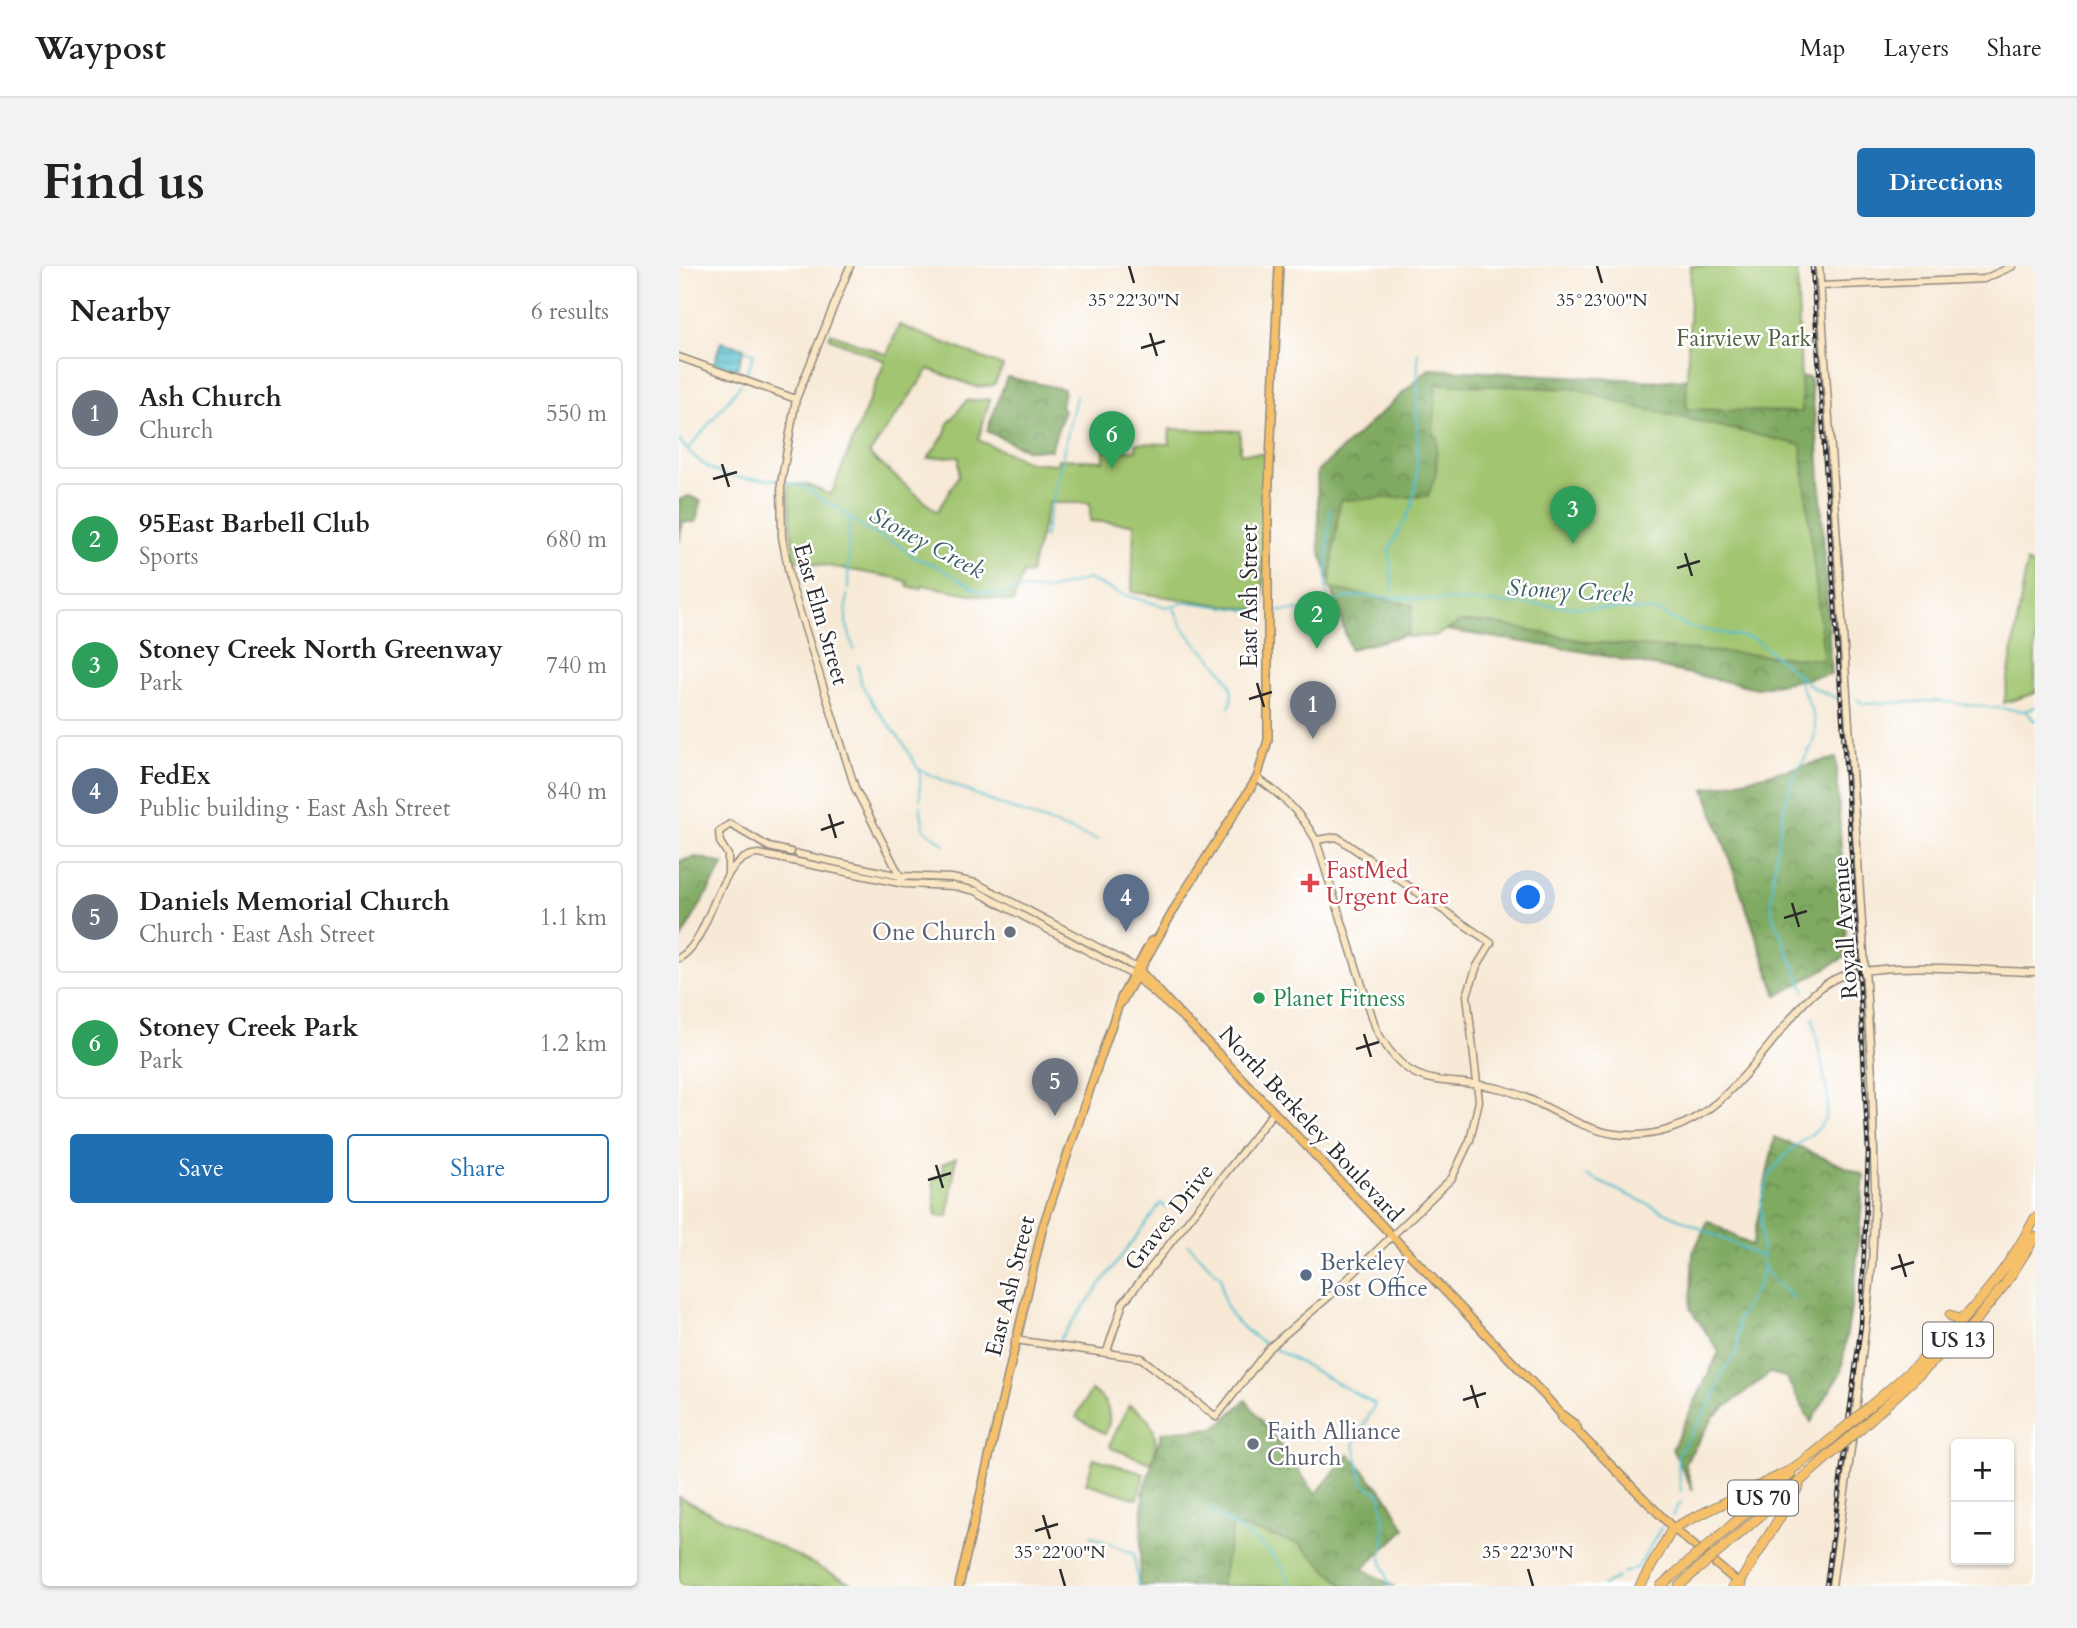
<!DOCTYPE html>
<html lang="en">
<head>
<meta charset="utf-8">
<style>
  :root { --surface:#fff; --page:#f2f2f2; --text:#222; --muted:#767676; --line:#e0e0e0; --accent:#1f6fb2 }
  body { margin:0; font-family:Cardo,serif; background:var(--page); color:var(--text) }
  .controls { position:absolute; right:21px; bottom:21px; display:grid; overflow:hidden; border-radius:7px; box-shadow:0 2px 5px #0004 }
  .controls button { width:63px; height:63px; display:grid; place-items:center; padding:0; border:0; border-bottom:2px solid var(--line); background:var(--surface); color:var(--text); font:35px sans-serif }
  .you { position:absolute; left:850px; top:632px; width:24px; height:24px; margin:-18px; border:5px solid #fff; border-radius:50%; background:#1a73e8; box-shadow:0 0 0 10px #1a73e833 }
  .badge { display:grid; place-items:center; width:46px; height:46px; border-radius:50%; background:var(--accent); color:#fff; font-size:23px; font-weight:700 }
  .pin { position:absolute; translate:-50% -58px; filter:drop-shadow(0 2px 4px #0008) }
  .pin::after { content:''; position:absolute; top:37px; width:24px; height:21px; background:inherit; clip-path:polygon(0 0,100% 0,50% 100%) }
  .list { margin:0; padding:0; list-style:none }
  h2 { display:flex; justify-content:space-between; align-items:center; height:91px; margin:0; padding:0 28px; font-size:30px }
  h2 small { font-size:23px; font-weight:400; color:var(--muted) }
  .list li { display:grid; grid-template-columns:46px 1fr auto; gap:21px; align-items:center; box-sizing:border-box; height:112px; margin:0 14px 14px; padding:0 14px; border:2px solid var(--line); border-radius:7px }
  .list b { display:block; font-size:26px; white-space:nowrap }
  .list p { margin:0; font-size:23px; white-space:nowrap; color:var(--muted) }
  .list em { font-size:23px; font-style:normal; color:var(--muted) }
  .actions { display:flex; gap:14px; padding:21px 28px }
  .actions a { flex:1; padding:16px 0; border:2px solid var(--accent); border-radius:7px; text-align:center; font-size:24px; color:var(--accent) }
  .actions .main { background:var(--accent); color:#fff }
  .map { position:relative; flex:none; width:1356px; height:1320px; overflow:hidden; border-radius:7px }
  header { display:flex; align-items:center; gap:42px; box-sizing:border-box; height:98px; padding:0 35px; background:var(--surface); border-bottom:2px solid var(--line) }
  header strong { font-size:33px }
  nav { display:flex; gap:38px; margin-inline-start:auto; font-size:24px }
  .intro { display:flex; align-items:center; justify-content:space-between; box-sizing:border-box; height:168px; padding:0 42px }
  h1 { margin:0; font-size:49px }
  .button { padding:18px 32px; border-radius:7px; background:var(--accent); color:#fff; font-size:24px; font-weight:700 }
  main { display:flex; gap:42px; padding:0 42px }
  aside { flex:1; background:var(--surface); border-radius:7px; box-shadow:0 2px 5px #0004 }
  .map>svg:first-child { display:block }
  .forest { fill:url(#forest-crowns); stroke:#566a46; stroke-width:2 }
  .green { fill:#a1c56f; stroke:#66784d; stroke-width:2 }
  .water { fill:url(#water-rules); stroke:#3f757c; stroke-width:2 }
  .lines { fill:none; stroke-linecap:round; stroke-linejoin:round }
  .stream { stroke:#53bfce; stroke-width:2 }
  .secondary-casing { stroke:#918a80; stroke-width:9 }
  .primary-casing { stroke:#918a80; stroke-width:10 }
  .highway-casing { stroke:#918a80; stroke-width:11 }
  .secondary { stroke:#fbe6c4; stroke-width:6 }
  .primary { stroke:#f6c06b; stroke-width:7 }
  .highway { stroke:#f6c06b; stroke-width:9 }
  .rail-casing { stroke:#2b2b2b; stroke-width:4.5 }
  .rail { stroke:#fff; stroke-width:2; stroke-dasharray:5; stroke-linecap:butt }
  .highway-bridge-casing { stroke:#918a80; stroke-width:11; stroke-linecap:butt }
  .highway-bridge { stroke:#f6c06b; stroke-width:9 }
  .ticks { fill:none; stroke:#2b2b2b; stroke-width:2.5 }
  .health-dot { fill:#e0444e; stroke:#fff; stroke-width:2.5 }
  .worship-dot { fill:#6b7280; stroke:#fff; stroke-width:2.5 }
  .leisure-dot { fill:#2e9e5b; stroke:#fff; stroke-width:2.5 }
  .service-dot { fill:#5c6f8a; stroke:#fff; stroke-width:2.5 }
  .labels { text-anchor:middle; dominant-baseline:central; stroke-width:5; stroke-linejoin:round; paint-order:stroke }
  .shield { fill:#fff; stroke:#6b6b6b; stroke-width:2 }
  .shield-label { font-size:21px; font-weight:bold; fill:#2b2b2b }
  .park-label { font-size:23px; fill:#546143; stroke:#fff }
  .street-label { font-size:23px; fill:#2b2b2b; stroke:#fff }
  .health-label { font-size:23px; fill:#be3a42; stroke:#fff; text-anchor:start }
  .worship-label { font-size:23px; fill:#5b616d; stroke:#fff; text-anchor:end }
  .leisure-label { font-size:23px; fill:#27864d; stroke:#fff; text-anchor:start }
  .service-label { font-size:23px; fill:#4e5e75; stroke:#fff; text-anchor:start }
  .water-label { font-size:24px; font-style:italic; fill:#395f64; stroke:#fff }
  .ticks-label { font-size:18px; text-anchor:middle; fill:#2b2b2b; stroke:#fff; stroke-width:5; stroke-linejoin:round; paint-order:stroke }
</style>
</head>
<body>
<header>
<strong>Waypost</strong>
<nav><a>Map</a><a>Layers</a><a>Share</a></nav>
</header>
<div class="intro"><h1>Find us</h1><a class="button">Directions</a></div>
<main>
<aside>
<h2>Nearby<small>6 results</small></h2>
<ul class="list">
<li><span class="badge" style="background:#6b7280">1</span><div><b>Ash Church</b><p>Church</p></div><em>550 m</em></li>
<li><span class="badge" style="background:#2e9e5b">2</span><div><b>95East Barbell Club</b><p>Sports</p></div><em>680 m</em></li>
<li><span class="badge" style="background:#2e9e5b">3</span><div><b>Stoney Creek North Greenway</b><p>Park</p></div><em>740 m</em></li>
<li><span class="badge" style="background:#5c6f8a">4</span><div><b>FedEx</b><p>Public building · East Ash Street</p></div><em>840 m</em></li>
<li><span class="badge" style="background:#6b7280">5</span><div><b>Daniels Memorial Church</b><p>Church · East Ash Street</p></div><em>1.1 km</em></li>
<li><span class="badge" style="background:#2e9e5b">6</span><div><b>Stoney Creek Park</b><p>Park</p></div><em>1.2 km</em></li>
</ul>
<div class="actions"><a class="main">Save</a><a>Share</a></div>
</aside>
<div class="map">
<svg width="1356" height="1320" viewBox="0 0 1356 1320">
  <defs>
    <pattern id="forest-crowns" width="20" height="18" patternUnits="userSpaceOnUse" patternTransform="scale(1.75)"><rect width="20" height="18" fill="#80aa62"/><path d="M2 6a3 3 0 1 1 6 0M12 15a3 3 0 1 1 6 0" fill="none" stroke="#698b51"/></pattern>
    <pattern id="water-rules" width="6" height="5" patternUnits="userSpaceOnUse" patternTransform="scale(1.75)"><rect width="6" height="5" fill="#53bfce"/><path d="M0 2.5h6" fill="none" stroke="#459ba7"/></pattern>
  </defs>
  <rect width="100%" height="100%" fill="#fff"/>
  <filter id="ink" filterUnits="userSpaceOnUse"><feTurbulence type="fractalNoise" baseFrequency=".0143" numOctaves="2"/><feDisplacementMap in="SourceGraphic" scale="14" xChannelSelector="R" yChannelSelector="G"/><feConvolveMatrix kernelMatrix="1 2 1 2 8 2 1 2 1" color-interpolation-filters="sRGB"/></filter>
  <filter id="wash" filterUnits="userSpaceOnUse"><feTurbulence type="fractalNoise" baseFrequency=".00686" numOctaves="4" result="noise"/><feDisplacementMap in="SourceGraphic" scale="28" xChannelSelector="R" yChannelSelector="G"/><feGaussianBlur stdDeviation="1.57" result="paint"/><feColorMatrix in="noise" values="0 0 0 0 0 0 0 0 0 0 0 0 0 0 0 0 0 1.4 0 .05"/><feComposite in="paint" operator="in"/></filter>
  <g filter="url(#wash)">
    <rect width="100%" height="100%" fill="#f7e9d6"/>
    <!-- forest -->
    <path class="forest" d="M750 103 982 115 1082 105 1131 112 1139 178 1152 408 1078 422 907 386 755 362 671 383 640 281 638 206Z
      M328 111 385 123 382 141 385 144 372 184H347L308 165Z
      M10 230 22 235 17 256H3L0 277V234Z
      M1157 492 1168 690 1098 730 1026 523Z
      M18 591 45 598 0 676V595Z
      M1096 871 1185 909 1176 1016 1162 1106 1132 1156 1107 1111 1091 1107 1035 1150 1006 1197 1014 1224 993 1183 1040 1086 1011 1042 1014 987 1029 955 1073 980Z
      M567 1134 637 1228 670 1188 709 1232 726 1263 684 1303 714 1320H460L464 1227 483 1166 536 1162Z"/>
    <!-- green -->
    <path class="green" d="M1012 0H1118L1123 146 1007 143Z
      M220 59 324 100 315 119 297 121 250 103 190 188 258 246 280 209V190L249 192 266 168 268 159 287 135 311 133 299 174 349 196 378 198 379 193 425 195V183L457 184 458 177 490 178 491 163 561 165V187L586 188 584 345 453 326 455 258 411 255V237H370L351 308 344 307 334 336 244 319 242 323 228 320 229 316 217 312 114 294 109 217 129 219 152 229 206 95 150 72 152 67 208 89Z
      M757 118 899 123 952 140 1122 179 1145 394 910 376 808 356H782L756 370 728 371 734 339 650 322 661 234 749 230 757 207 758 171 754 170Z
      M1348 296 1356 301V427L1325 437Z
      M277 892 269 951 257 950 254 912 265 910 263 898Z
      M412 1124C429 1133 435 1150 426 1168L397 1151Z
      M450 1139C474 1151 483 1172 472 1197L432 1182 431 1178Z
      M415 1192 465 1208 458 1233 407 1217Z
      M0 1231 178 1320H0Z
      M554 1259 621 1278 665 1320H542Z"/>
    <!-- water -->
    <path class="water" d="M42 76 65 82 58 103 35 97Z"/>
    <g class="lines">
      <!-- stream -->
      <path class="stream" d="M66 84 75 88 67 108
        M0 174C33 215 52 211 101 214
        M9 184 62 118
        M106 215 130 223 143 234 161 242 186 264 221 279 234 291 256 299 300 325 322 329 344 323 369 324 409 313 442 328 488 341 508 336 583 346
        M365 272 397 130
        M169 323 170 251
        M714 324 710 284 733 240 738 211 739 86
        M168 329 167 356 175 384
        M650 340 647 320 651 243
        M495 342C498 350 503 360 508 367 523 388 564 411 550 442
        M595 345 643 344 664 332 682 330 978 345 1009 361 1076 373 1135 422 1164 435
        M179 399 182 417 196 441 225 478 239 503 314 536 418 574
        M1118 409C1124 427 1137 446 1136 465 1135 486 1118 499 1112 518 1101 551 1095 600 1092 635L1094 651 1126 725
        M1178 433 1185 438 1257 435 1345 445 1356 441
        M1346 445 1356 455
        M241 533V504
        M241 539 245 563 266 579
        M906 909 1083 991
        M509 978 542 1012C542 1047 559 1060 586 1078
        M1084 998 1091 1012 1115 1032
        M380 1074 482 937 487 942
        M596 1083 696 1138 675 1178 684 1217 702 1229 706 1268 702 1294 711 1320
        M1002 1225 998 1189 1033 1136 1046 1102 1059 1086V1054L1081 1015 1083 1006 1082 935 1090 909 1109 886 1140 862 1147 850 1149 831 1134 752
        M528 1242C558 1265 601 1281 612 1320
        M993 1250 1002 1236
        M412 1270 455 1288 459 1320
        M944 1307 959 1301 982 1262
        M924 1320 939 1311"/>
    </g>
  </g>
  <g filter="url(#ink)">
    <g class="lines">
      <!-- secondary casing -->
      <g class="secondary-casing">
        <path id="secondary" d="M171 0 117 133 102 217 103 271 112 318 176 522 225 618
          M1140 0 1193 809 1196 926 1193 1000 1176 1154
          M1141 20 1305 13 1334 0
          M0 91 117 133
          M578 512C605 531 621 546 637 574L697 763C733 831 764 808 823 823 862 833 895 862 936 868 1019 879 1063 813 1109 756 1122 739 1140 719 1160 711 1206 694 1304 705 1356 706
          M119 588 221 610 272 612 297 617 456 701
          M49 609V589L41 576 40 566 51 558 90 581 112 586
          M0 692C34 674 36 589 80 588L225 618 275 620 297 625 452 708
          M336 1074 462 1092 537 1151 590 1082 654 1027 773 912 791 874 800 835 788 729 798 700 812 677 658 571 637 574
          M428 1085 444 1037 594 847
          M1153 1320 1174 1168"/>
      </g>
      <!-- primary casing -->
      <g class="primary-casing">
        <path id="primary" d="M459 703 498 745
          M456 710 507 754 865 1129 882 1148 883 1153 900 1167 897 1159 882 1148
          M442 737 501 633 578 512 589 474V237L600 0
          M900 1167 994 1262 1063 1320
          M280 1320 364 960 442 732 472 675 478 673"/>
      </g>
      <!-- highway casing -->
      <g class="highway-casing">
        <path id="highway" d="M1271 1049 1279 1054 1285 1050
          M1191 1140C1255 1086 1318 1027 1356 952
          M1183 1161 1290 1063 1327 1017 1356 971
          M1133 1189 1155 1171
          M1031 1278 1112 1208
          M1043 1283 1152 1188
          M961 1320 994 1262 1112 1204 1137 1186
          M982 1320 1012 1294
          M1000 1320 1018 1304
          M1054 1320 1060 1318 1120 1220"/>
      </g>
      <!-- secondary -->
      <use href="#secondary" class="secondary"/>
      <!-- primary -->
      <use href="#primary" class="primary"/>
      <!-- highway -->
      <use href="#highway" class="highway"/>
      <!-- rail casing -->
      <g class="rail-casing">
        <path id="rail" d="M1133 0 1180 706 1189 887 1182 1059 1147 1320"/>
      </g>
      <!-- rail -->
      <use href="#rail" class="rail"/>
      <!-- highway-bridge casing -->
      <g class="highway-bridge-casing">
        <path id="highway-bridge" d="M1155 1171 1191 1140
          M1152 1188 1183 1161
          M1012 1294 1031 1278
          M1018 1304 1043 1283"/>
      </g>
      <!-- highway-bridge -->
      <use href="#highway-bridge" class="highway-bridge"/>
    </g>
  </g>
  <!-- ticks -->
  <path class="ticks" d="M450 0 455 17M918 0 923 17M471 67 478 90M462 82 486 75M43 198 50 221M34 213 58 206M1006 287 1013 310M998 302 1021 295M578 417 585 441M570 433 593 426M150 548 157 572M142 564 165 556M1113 637 1120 661M1105 652 1128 645M685 768 692 791M677 783 700 776M257 899 264 922M249 914 272 907M1220 988 1227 1011M1212 1003 1235 996M792 1119 799 1142M784 1134 807 1127M364 1249 371 1273M356 1265 379 1258M381 1303 386 1320M849 1303 854 1320"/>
  <!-- markers -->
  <path class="health-dot" d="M627.5 606.5h7v7h7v7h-7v7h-7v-7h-7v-7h7z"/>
  <g class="worship-dot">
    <circle cx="331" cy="666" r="7"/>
    <circle cx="574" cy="1178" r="7"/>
  </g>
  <circle class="leisure-dot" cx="580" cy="732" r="7"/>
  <circle class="service-dot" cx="627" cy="1009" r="7"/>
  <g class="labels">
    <!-- shield labels -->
    <g class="shield">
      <rect x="1244" y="1056.5" width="70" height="35" rx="5"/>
      <rect x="1049" y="1214.5" width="70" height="35" rx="5"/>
    </g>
    <g class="shield-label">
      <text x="1279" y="1074">US 13</text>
      <text x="1084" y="1232">US 70</text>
    </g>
    <!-- park labels -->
    <g class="park-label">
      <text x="1065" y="72">Fairview Park</text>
    </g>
    <!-- street labels -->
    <g class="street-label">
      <text transform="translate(570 330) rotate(-90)">East Ash Street</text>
      <text transform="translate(142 348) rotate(74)">East Elm Street</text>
      <text transform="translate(1166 662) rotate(-94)">Royall Avenue</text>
      <text transform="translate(632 858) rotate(47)">North Berkeley Boulevard</text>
      <text transform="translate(490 951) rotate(-52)">Graves Drive</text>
      <text transform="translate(331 1020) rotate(-76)">East Ash Street</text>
    </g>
    <!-- health labels -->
    <g class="health-label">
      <text x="647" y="604">FastMed<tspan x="647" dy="26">Urgent Care</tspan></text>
    </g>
    <!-- worship labels -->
    <g class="worship-label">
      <text x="317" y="666">One Church</text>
      <text x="588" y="1165" text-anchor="start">Faith Alliance<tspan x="588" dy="26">Church</tspan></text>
    </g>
    <!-- leisure labels -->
    <g class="leisure-label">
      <text x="594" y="732">Planet Fitness</text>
    </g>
    <!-- service labels -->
    <g class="service-label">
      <text x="641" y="996">Berkeley<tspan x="641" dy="26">Post Office</tspan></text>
    </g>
    <!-- water labels -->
    <g class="water-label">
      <text transform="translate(248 277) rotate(28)">Stoney Creek</text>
      <text transform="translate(891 325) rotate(3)">Stoney Creek</text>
    </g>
  </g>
  <g class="ticks-label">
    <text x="455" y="40">35°22'30"N</text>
    <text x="923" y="40">35°23'00"N</text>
    <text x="381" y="1292">35°22'00"N</text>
    <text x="849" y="1292">35°22'30"N</text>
  </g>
</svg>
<div class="controls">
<button>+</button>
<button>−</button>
</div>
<div class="you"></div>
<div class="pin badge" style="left:634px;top:473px;background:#6b7280">1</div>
<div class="pin badge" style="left:638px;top:383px;background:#2e9e5b">2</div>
<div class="pin badge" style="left:894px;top:278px;background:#2e9e5b">3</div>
<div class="pin badge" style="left:447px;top:666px;background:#5c6f8a">4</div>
<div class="pin badge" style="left:376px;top:850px;background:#6b7280">5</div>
<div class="pin badge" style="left:433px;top:203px;background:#2e9e5b">6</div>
</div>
</main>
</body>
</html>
